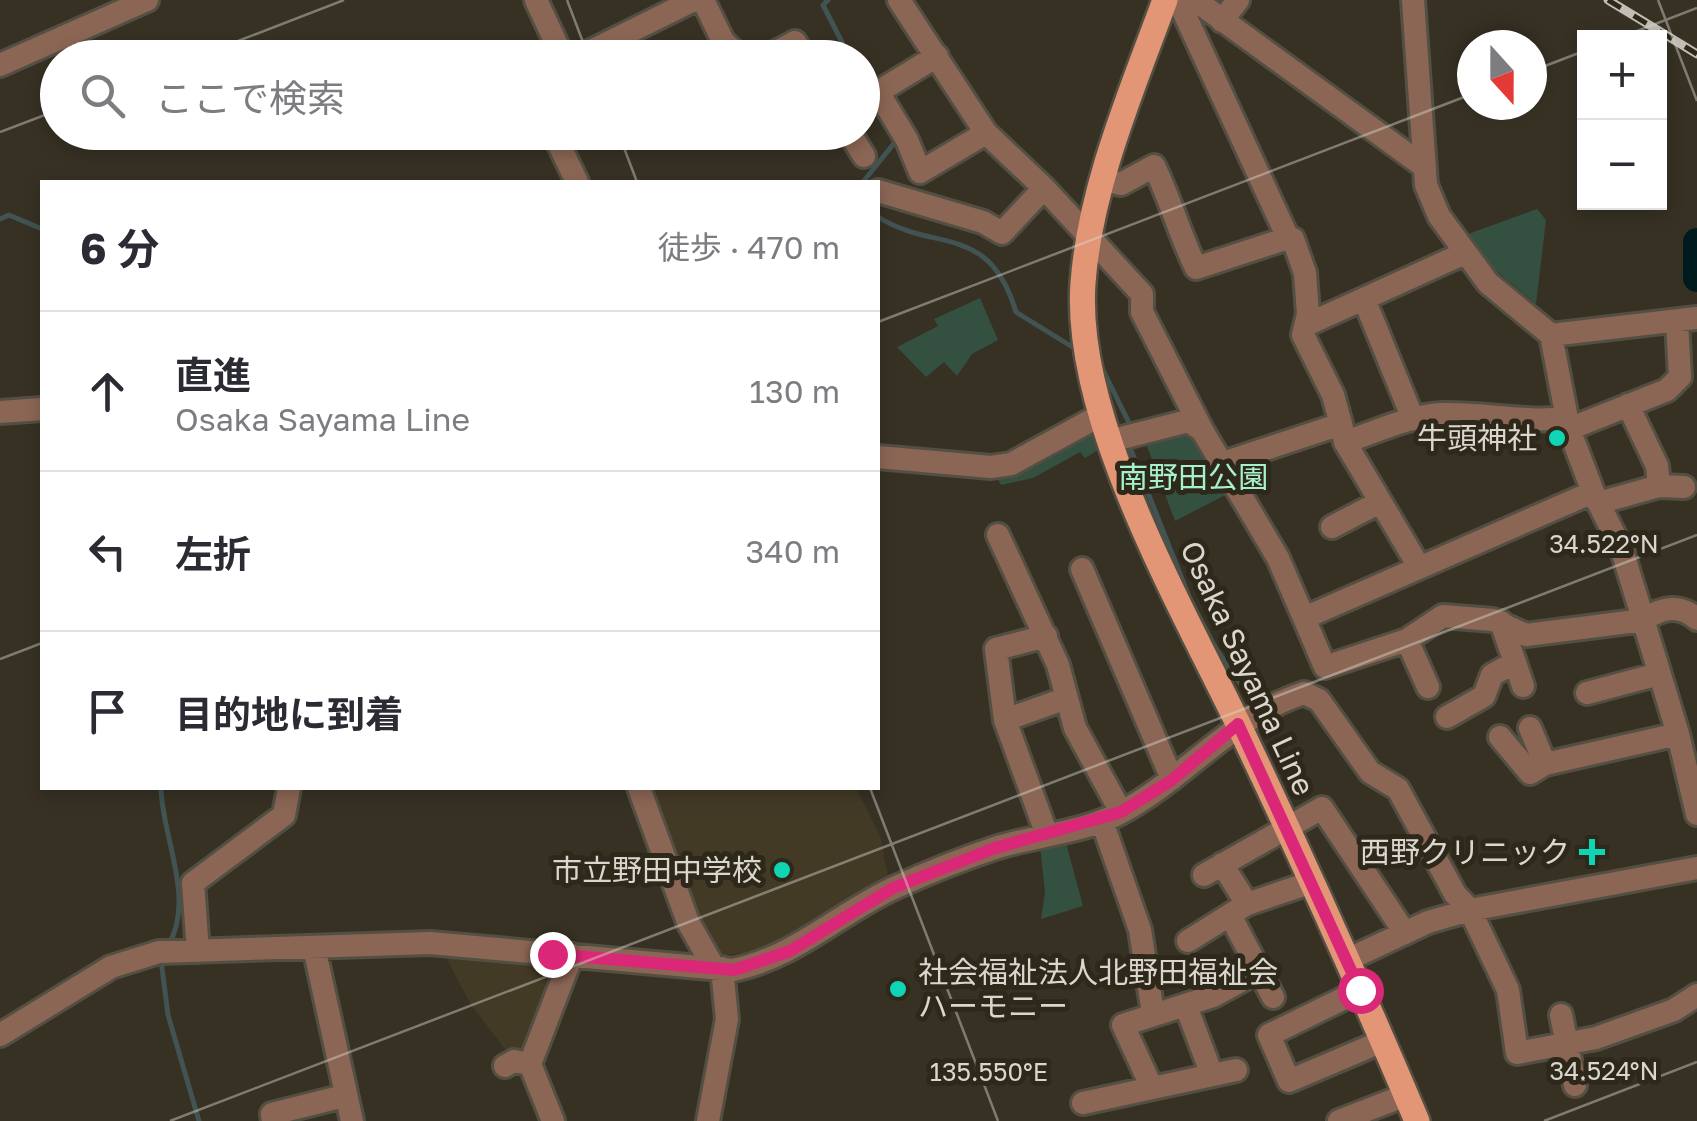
<!DOCTYPE html>
<html lang="ja">
<head>
<meta charset="utf-8">
<style>
  :root { --surface:#fff; --page:#f2f2f3; --text:#2b2b33; --muted:#7c7c81; --line:#e1e1e2 }
  body { margin:0; font-family:"Golos Text","Noto Sans JP",sans-serif; background:var(--page); color:var(--text) }
  .controls { position:absolute; right:30px; top:30px; display:grid; overflow:hidden; border-radius:0px; box-shadow:0 5px 15px #0003 }
  .controls button { width:90px; height:90px; display:grid; place-items:center; padding:0; border:0; border-bottom:2px solid var(--line); background:var(--surface); color:var(--text); font:50px sans-serif }
  .compass { position:absolute; left:1457px; top:30px; width:90px; height:90px; border-radius:50%; background:var(--surface); box-shadow:0 5px 15px #0003; rotate:159deg }
  .stop { position:absolute; width:30px; height:30px; margin:-22px; border:8px solid #db2777; border-radius:50%; background:#fff }
  .stop.end { background:#db2777; border-color:#fff; box-shadow:0 2px 10px #0008 }
  .list { margin:0; padding:0; list-style:none }
  h2 { display:flex; justify-content:space-between; align-items:center; height:130px; margin:0; padding:0 40px; font-size:42px }
  h2 small { font-size:32px; font-weight:400; color:var(--muted) }
  .list li { display:grid; grid-template-columns:65px 1fr auto; gap:30px; align-items:center; box-sizing:border-box; height:160px; padding:0 40px; border-top:2px solid var(--line) }
  .list b { display:block; font-size:38px; white-space:nowrap }
  .list p { margin:0; font-size:32px; white-space:nowrap; color:var(--muted) }
  .list em { font-size:32px; font-style:normal; color:var(--muted) }
  .icon { flex:none; width:55px; height:55px; fill:none; stroke:currentColor; stroke-width:2; stroke-linecap:round; stroke-linejoin:round }
  .map { position:relative; flex:none; width:1697px; height:1121px; overflow:hidden }
  .search { position:absolute; background:var(--surface); box-shadow:0 5px 15px #0003; left:40px; top:40px; width:840px; height:110px; display:flex; align-items:center; gap:25px; box-sizing:border-box; padding:0 35px; border-radius:55px; color:var(--muted); font-size:38px }
  .panel { position:absolute; background:var(--surface); box-shadow:0 5px 15px #0003; left:40px; top:180px; width:840px; height:610px; border-radius:0px }
  .map>svg:first-child { display:block }
  .built { fill:#433a26 }
  .green { fill:#335041 }
  .lines { fill:none; stroke-linecap:round; stroke-linejoin:round }
  .stream { stroke:#415353; stroke-width:5 }
  .river { stroke:#001b1e; stroke-width:28 }
  .minor-casing { stroke:#544f43; stroke-width:28 }
  .major-casing { stroke:#544f43; stroke-width:30 }
  .minor { stroke:#8b6655; stroke-width:22 }
  .major { stroke:#e39675; stroke-width:25 }
  .rail-casing { stroke:#c2beb5; stroke-width:9 }
  .rail { stroke:#2d281a; stroke-width:5; stroke-dasharray:15; stroke-linecap:butt }
  .route { stroke:#db2777; stroke-width:12 }
  .ticks { fill:none; stroke:#dad6ce; stroke-width:2.5; stroke-opacity:0.45 }
  .poi-dot { fill:#0fd5b4; stroke:#2d281a; stroke-width:4 }
  .labels { text-anchor:middle; dominant-baseline:central; stroke-width:10; stroke-linejoin:round; paint-order:stroke }
  .poi-label { font-size:30px; fill:#dad6ce; stroke:#2d281a; text-anchor:end }
  .park-label { font-size:30px; fill:#a6f1ca; stroke:#2d281a }
  .street-label { font-size:30px; fill:#dad6ce; stroke:#2d281a }
  .ticks-label { font-size:25px; text-anchor:middle; fill:#dad6ce; stroke:#2d281a; stroke-width:10; stroke-linejoin:round; paint-order:stroke }
</style>
</head>
<body>
<div class="map">
<svg width="1697" height="1121" viewBox="0 0 1697 1121">
  <rect width="100%" height="100%" fill="#373124"/>
  <!-- built -->
  <path class="built" d="M648 788H856L880 835 888 877 764 952 719 955 691 905Z
    M439 944 552 953 551 992 537 1032 522 1051 505 1049 471 1005Z"/>
  <!-- green -->
  <path class="green" d="M1537 209 1546 220 1536 304 1489 265 1468 234Z
    M980 298 998 340 972 354 957 376 944 362 926 377 897 347 938 326 934 319Z
    M1188 421 1233 491 1175 521 1142 433Z
    M1090 429 1100 449 1085 458 1080 452 1033 478 1001 485 995 474Z
    M1059 839 1066 843 1083 906 1041 919 1045 892 1040 846Z"/>
  <g class="lines">
    <!-- stream -->
    <path class="stream" d="M828 0 823 5 850 58
      M863 182 895 142 890 133
      M878 217C936 253 989 222 1016 312L1074 348
      M0 219 9 215 42 229
      M1102 368 1132 429
      M1129 445 1190 599 1215 647 1248 695 1273 696
      M161 788C162 838 196 898 168 946
      M161 960 168 1015 199 1121"/>
    <!-- river -->
    <path class="river" d="M1697 242V278"/>
    <!-- minor casing -->
    <g class="minor-casing">
      <path id="minor" d="M536 0 563 58
        M703 0 723 41 740 58
        M899 0 986 133 1044 188 1142 294V312L1202 430
        M1178 0 1288 238 1293 239 1305 273 1308 314 1303 335 1333 395 1341 424
        M1195 0 1422 165
        M1413 0 1426 185 1439 216 1488 283 1551 335 1569 429 1593 492 1622 550 1678 734 1697 814
        M1222 21 1238 0
        M937 56 878 92 907 140 920 172 986 133
        M577 58 694 0
        M765 58 795 42 804 58
        M0 65 147 0
        M553 132 577 182
        M849 132 864 156
        M1104 180 1121 184 1154 166C1171 201 1179 233 1196 268L1288 238
        M878 191 983 222 1002 233 1044 188
        M1364 299 1413 419
        M1306 325 1465 253
        M1551 335 1697 318
        M1628 405 1657 466 1659 486
        M0 412 42 409
        M1569 429 1667 390 1680 377 1677 322
        M1110 441 1188 421 1202 430 1278 558 1304 618 1593 492
        M1345 442 1418 565
        M878 457 991 467 1011 464 1099 416
        M1223 463 1341 424 1345 442C1376 432 1410 415 1443 414 1485 413 1525 423 1566 418
        M1598 503 1659 486 1684 487
        M1332 527 1380 502
        M998 535 1058 665 1075 728 1121 812
        M1082 569 1172 779
        M1304 618 1325 667 1407 640 1443 616 1493 620 1526 635 1644 620C1662 607 1680 604 1697 619
        M1501 622 1523 686
        M1046 636 996 649 1005 720 1047 835
        M1407 640 1428 687
        M1587 693 1659 674
        M1447 717 1484 696 1492 675 1515 662
        M1005 720 1064 699
        M1530 728 1545 764
        M1500 737 1530 773 1545 764 1678 734
        M639 788 688 922 714 968
        M1102 821 1140 930 1153 1013
        M1222 864 1247 904
        M1204 875 1322 808 1405 933
        M1230 915 1273 997
        M1188 941 1247 904 1312 882
        M314 947 352 1121
        M198 951 193 883 284 815 289 788
        M1347 960 1428 922 1470 910 1697 868
        M1361 990 1269 1035 1289 1081 1383 1041
        M1186 1006 1212 1075
        M1561 1015 1575 1085
        M0 1035 111 967 159 952 430 943 733 970C796 957 839 913 896 887 927 873 962 859 995 848 1036 835 1082 833 1120 813 1186 778 1232 716 1304 693L1319 700 1370 772 1398 789 1455 894 1470 910 1508 990 1517 1053 1596 1038 1674 1010 1697 995
        M530 1064 572 955
        M505 1066 514 1061 530 1064 553 1121
        M1152 1088 1123 1025 1213 996 1259 971
        M1083 1103 1236 1070
        M273 1121 272 1114 344 1096
        M708 1121 727 1019 722 968
        M1339 1121 1406 1095"/>
    </g>
    <!-- major casing -->
    <g class="major-casing">
      <path id="major" d="M1165 0C1132 90 1090 187 1083 283 1073 421 1184 610 1243 734 1304 862 1362 991 1417 1121"/>
    </g>
    <!-- minor -->
    <use href="#minor" class="minor"/>
    <!-- major -->
    <use href="#major" class="major"/>
    <!-- rail casing -->
    <g class="rail-casing">
      <path id="rail" d="M1608 0 1697 54"/>
    </g>
    <!-- rail -->
    <use href="#rail" class="rail"/>
  </g>
  <g class="lines">
    <!-- route -->
    <path class="route" d="M552 954 734 970 790 951 893 888 995 848 1121 812 1172 780 1238 724 1360 990"/>
  </g>
  <!-- ticks -->
  <path class="ticks" d="M567 0 589 58M1658 0 1697 101M1619 38 1697 8M194 58 344 0M1532 71 1584 51M0 132 58 110M618 132 637 182M878 322 1472 94M0 659 42 643M870 788 998 1121M170 1121 1697 535M1544 1121 1697 1062"/>
  <!-- markers -->
  <g class="poi-dot">
    <circle cx="1557" cy="438" r="10"/>
    <path d="M1587 837h10v10h10v10h-10v10h-10v-10h-10v-10h10z"/>
    <circle cx="782" cy="870" r="10"/>
    <circle cx="898" cy="989" r="10"/>
  </g>
  <g class="labels">
    <!-- poi labels -->
    <g class="poi-label">
      <text x="1537" y="438">牛頭神社</text>
      <text x="1570" y="852">西野クリニック</text>
      <text x="762" y="870">市立野田中学校</text>
      <text x="918" y="972" text-anchor="start">社会福祉法人北野田福祉会<tspan x="918" dy="34">ハーモニー</tspan></text>
    </g>
    <!-- park labels -->
    <g class="park-label">
      <text x="1193" y="477">南野田公園</text>
    </g>
    <!-- street labels -->
    <g class="street-label">
      <text transform="translate(1248 668) rotate(65)">Osaka Sayama Line</text>
    </g>
  </g>
  <g class="ticks-label">
    <text x="1604" y="553">34.522°N</text>
    <text x="1604" y="1080">34.524°N</text>
    <text x="989" y="1081">135.550°E</text>
  </g>
</svg>
<div class="controls">
<button>+</button>
<button>−</button>
</div>
<svg class="compass" viewBox="-18 -18 36 36"><path d="M0-13l5 13h-10z" fill="#e53935"/><path d="M0 13l5-13h-10z" fill="#7c7c81"/></svg>
<div class="stop" style="left:1360px;top:990px"></div>
<div class="stop end" style="left:552px;top:954px"></div>
<div class="search"><svg class="icon" aria-label="search" viewBox="0 0 24 24"><circle cx="10" cy="10" r="6"/><path d="M15 15l6 6"/></svg>ここで検索</div>
<section class="panel">
<h2>6 分<small>徒歩 · 470 m</small></h2>
<ul class="list">
<li><svg class="icon" aria-label="ahead" viewBox="0 0 24 24"><path d="M12 20V5M6 11l6-6 6 6"/></svg><div><b>直進</b><p>Osaka Sayama Line</p></div><em>130 m</em></li>
<li><svg class="icon" aria-label="left" viewBox="0 0 24 24"><path d="M17 20v-9H6M10 6l-5 5 5 5"/></svg><div><b>左折</b></div><em>340 m</em></li>
<li><svg class="icon" aria-label="arrive" viewBox="0 0 24 24"><path d="M6 21V4h12l-3 4 3 4H6"/></svg><div><b>目的地に到着</b></div></li>
</ul>
</section>
</div>
</body>
</html>
